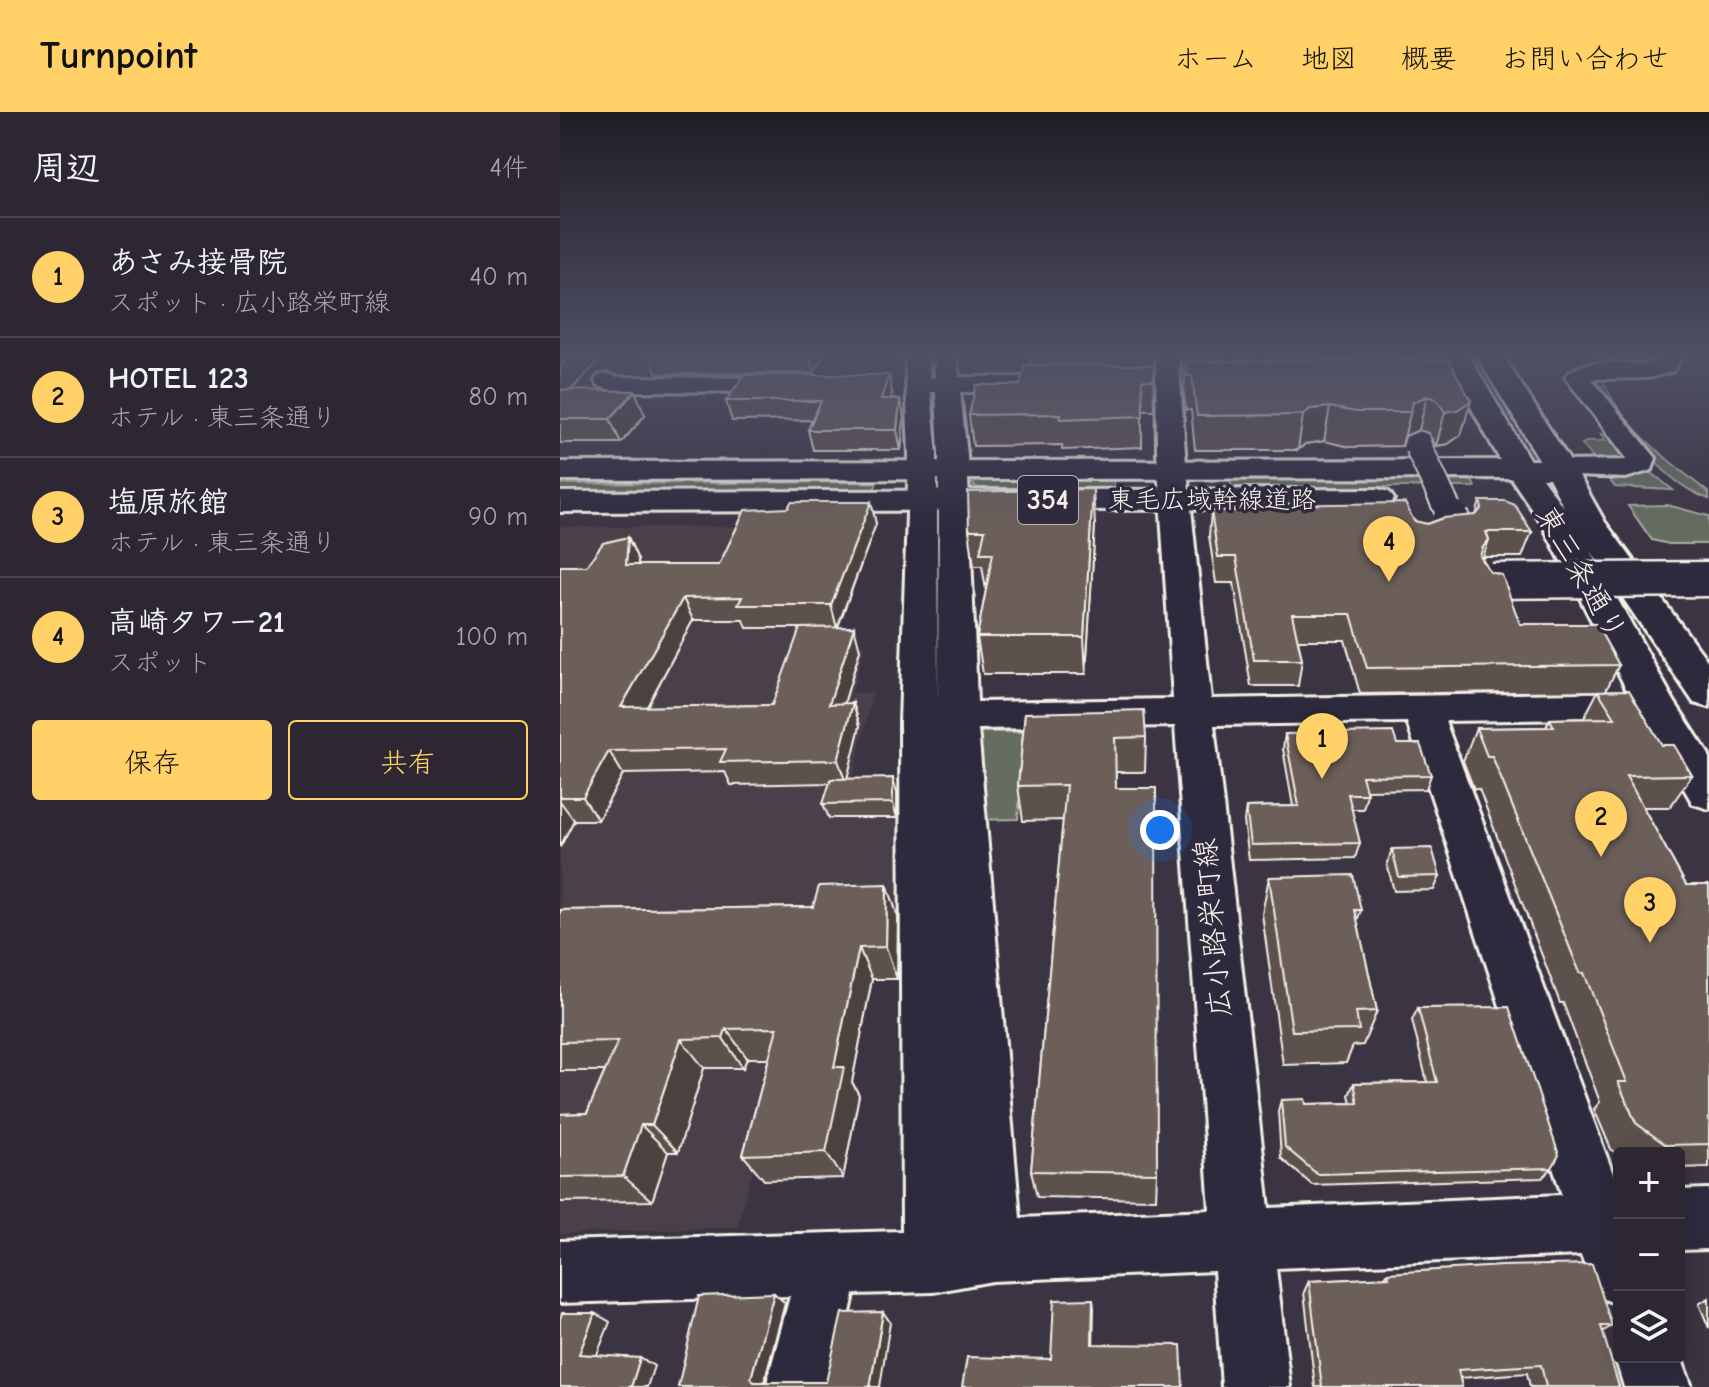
<!DOCTYPE html>
<html lang="ja">
<head>
<meta charset="utf-8">
<style>
  :root { --surface:#2c2732; --page:#38333e; --text:#f1f3f6; --muted:#a6a5ac; --line:#48444d; --accent:#ffd166 }
  body { margin:0; font-family:"Comic Neue","Klee One",sans-serif; background:var(--page); color:var(--text) }
  .controls { position:absolute; right:24px; bottom:24px; display:grid; overflow:hidden; border-radius:8px; box-shadow:0 4px 20px #0003 }
  .controls button { width:72px; height:72px; display:grid; place-items:center; padding:0; border:0; border-bottom:2px solid var(--line); background:var(--surface); color:var(--text); font:40px sans-serif }
  .you { position:absolute; left:600px; top:718px; width:28px; height:28px; margin:-20px; border:6px solid #fff; border-radius:50%; background:#1a73e8; box-shadow:0 0 0 12px #1a73e833 }
  .badge { display:grid; place-items:center; width:52px; height:52px; border-radius:50%; background:var(--accent); color:#111; font-size:26px; font-weight:700 }
  .pin { position:absolute; translate:-50% -66px; filter:drop-shadow(0 2px 4px #0008) }
  .pin::after { content:''; position:absolute; top:42px; width:28px; height:24px; background:inherit; clip-path:polygon(0 0,100% 0,50% 100%) }
  .list { margin:0; padding:0; list-style:none }
  h2 { display:flex; justify-content:space-between; align-items:center; height:104px; margin:0; padding:0 32px; font-size:34px }
  h2 small { font-size:26px; font-weight:400; color:var(--muted) }
  .list li { display:grid; grid-template-columns:52px 1fr auto; gap:24px; align-items:center; box-sizing:border-box; height:120px; padding:0 32px; border-top:2px solid var(--line) }
  .list b { display:block; font-size:30px; white-space:nowrap }
  .list p { margin:0; font-size:26px; white-space:nowrap; color:var(--muted) }
  .list em { font-size:26px; font-style:normal; color:var(--muted) }
  .actions { display:flex; gap:16px; padding:24px 32px }
  .actions a { flex:1; padding:18px 0; border:2px solid var(--accent); border-radius:8px; text-align:center; font-size:28px; color:var(--accent) }
  .actions .main { background:var(--accent); color:#111 }
  .icon { flex:none; width:44px; height:44px; fill:none; stroke:currentColor; stroke-width:2; stroke-linecap:round; stroke-linejoin:round }
  .map { position:relative; flex:none; width:1149px; height:1275px; overflow:hidden }
  header { display:flex; align-items:center; gap:48px; box-sizing:border-box; height:112px; padding:0 40px; background:var(--accent); color:#111 }
  header strong { font-size:38px }
  nav { display:flex; gap:44px; margin-inline-start:auto; font-size:28px }
  main { display:flex }
  aside { flex:1; background:var(--surface) }
  .map>svg:first-child { display:block }
  .built { fill:#4a414a }
  .green { fill:#656d60; stroke:#acafa4; stroke-width:2 }
  .lines { fill:none; stroke-linecap:round; stroke-linejoin:round }
  .minor-casing { stroke:#f4f1e8; stroke-width:6 }
  .major-casing { stroke:#f4f1e8; stroke-width:6 }
  .highway-casing { stroke:#f4f1e8; stroke-width:6 }
  .minor { fill:#2f2a3d; fill-rule:evenodd }
  .major { fill:#2f2a3d; fill-rule:evenodd }
  .highway { fill:#2f2a3d; fill-rule:evenodd }
  .minor-bridge-far1-casing { stroke:#f4f1e8; stroke-width:30; stroke-linecap:butt }
  .minor-bridge-casing { stroke:#f4f1e8; stroke-width:39; stroke-linecap:butt }
  .minor-bridge-far1 { stroke:#2f2a3d; stroke-width:26 }
  .minor-bridge { stroke:#2f2a3d; stroke-width:34 }
  .wall { fill:#5d514d; stroke:#f4f1e8; stroke-width:2; fill-rule:evenodd }
  .shaded-wall { fill:#4c423f; stroke:#f4f1e8; stroke-width:2 }
  .building { fill:#6c5e5a; stroke:#f4f1e8; stroke-width:2 }
  .labels { text-anchor:middle; dominant-baseline:central; stroke-width:7; stroke-linejoin:round; paint-order:stroke }
  .far-street-label { font-size:26px; fill:#f4f1e8; stroke:#2f2a3d }
  .shield { fill:#2f2a3d; stroke:#b9b5b5; stroke-width:2 }
  .shield-label { font-size:28px; font-weight:bold; fill:#f4f1e8 }
  .street-label { font-size:30px; fill:#f4f1e8; stroke:#2f2a3d }
</style>
</head>
<body>
<header>
<strong>Turnpoint</strong>
<nav><a>ホーム</a><a>地図</a><a>概要</a><a>お問い合わせ</a></nav>
</header>
<main>
<aside>
<h2>周辺<small>4件</small></h2>
<ul class="list">
<li><span class="badge">1</span><div><b>あさみ接骨院</b><p>スポット · 広小路栄町線</p></div><em>40 m</em></li>
<li><span class="badge">2</span><div><b>HOTEL 123</b><p>ホテル · 東三条通り</p></div><em>80 m</em></li>
<li><span class="badge">3</span><div><b>塩原旅館</b><p>ホテル · 東三条通り</p></div><em>90 m</em></li>
<li><span class="badge">4</span><div><b>高崎タワー21</b><p>スポット</p></div><em>100 m</em></li>
</ul>
<div class="actions"><a class="main">保存</a><a>共有</a></div>
</aside>
<div class="map">
<svg width="1149" height="1275" viewBox="0 0 1149 1275">
  <rect width="100%" height="100%" fill="#3b3443"/>
  <filter id="ink" filterUnits="userSpaceOnUse"><feTurbulence type="fractalNoise" baseFrequency=".0125" numOctaves="2"/><feDisplacementMap in="SourceGraphic" scale="16" xChannelSelector="R" yChannelSelector="G"/><feConvolveMatrix kernelMatrix="1 2 1 2 8 2 1 2 1" color-interpolation-filters="sRGB"/></filter>
  <g filter="url(#ink)">
    <!-- built -->
    <path class="built" d="M291 414 247 533H305L292 581H313L290 676 350 674 351 800 263 803 177 1115 0 1122V415Z"/>
    <!-- green -->
    <path class="green" d="M1045 272C1062 315 1114 353 1149 381V387C1101 371 1068 315 1038 278Z
      M1041 322C1052 325 1061 335 1065 346L1060 351 1039 353 1022 332 1028 329H1045Z
      M1088 358 1113 378 1055 375 1046 364H1075Z
      M911 366 915 375H672L670 368Z
      M554 368V376H419L410 372 420 369Z
      M317 370 314 378H0V372Z
      M1107 393 1149 404V432H1109L1092 428 1068 394Z
      M408 620H465L458 707 413 708Z"/>
    <g class="lines">
      <!-- minor casing -->
      <g class="minor-casing">
        <path id="minor" d="M345 241H367L370 266H375L374 241H396L399 265H513L522 267 525 272 522 277 513 279 400 280 407 343 417 590 613 587 597 340 596 241H618L625 340 651 587 1084 580 1097 584 1103 593 1097 602 1084 606 885 609 1059 1078V1193L1037 1184 1021 1143 716 1156 730 1275H662L654 1159 432 1169 373 1180 294 1182 274 1275H206L230 1184 0 1191V1129L342 1119 340 610 349 343ZM371 280H376L379 343 378 594 377 343ZM847 610 1002 1083 709 1096 654 613ZM615 614 650 1098 460 1106 418 617Z
          M1095 241H1119L1122 245 1113 259 1089 266 1031 267 1096 346 1092 358 1066 366 990 363 986 357 990 351 1000 349 1068 348 1005 265C1020 244 1063 252 1087 252L1096 249 1098 246Z
          M47 262 58 265 233 266 242 268 245 273 242 278 233 280 54 279 38 274 35 269 38 264Z
          M1149 1077V1137L1119 1138V1078Z
          M1059 1235V1245H1119V1240L1132 1275H1064L1055 1245Z"/>
      </g>
      <!-- major casing -->
      <g class="major-casing">
        <path id="major" d="M881 241H907L975 357 971 364 960 366 949 364Z
          M915 241H941L1015 357 1011 364 1000 366 989 364Z"/>
      </g>
      <!-- highway casing -->
      <g class="highway-casing">
        <path id="highway" d="M1000 348 1011 350 1045 410 1149 551V595L1134 591 1031 439 1114 589 1149 643V697L1133 692 1075 594 982 412 951 366 0 368V350ZM982 366H989L1004 396Z
          M818 377 829 380 834 387 829 394 818 397 0 400V380Z"/>
      </g>
      <!-- minor -->
      <use href="#minor" class="minor"/>
      <!-- major -->
      <use href="#major" class="major"/>
      <!-- highway -->
      <use href="#highway" class="highway"/>
      <!-- minor-bridge-far1 casing -->
      <g class="minor-bridge-far1-casing">
        <path id="minor-bridge-far1" d="M858 334 892 407"/>
      </g>
      <!-- minor-bridge casing -->
      <g class="minor-bridge-casing">
        <path id="minor-bridge" d="M891 405 893 410
          M932 469 1149 467"/>
      </g>
      <!-- minor-bridge-far1 -->
      <use href="#minor-bridge-far1" class="minor-bridge-far1"/>
      <!-- minor-bridge -->
      <use href="#minor-bridge" class="minor-bridge"/>
    </g>
    <!-- wall -->
    <path class="wall" d="M0 241H46L11 278 85 303 61 331H0Z
      M89 241H265L254 261 97 262Z
      M470 241H593L594 298H582V335L502 338V333L413 334 409 303 460 273 471 253Z
      M621 241H664L663 249H718L716 241H884L882 248 901 323 888 332 876 334 868 321 859 318 845 324 842 334 790 335 764 329 745 332 738 338H635L631 298H626L624 282 625 261H623Z
      M329 263 332 282 331 287H340L344 306 341 338H253L248 318 252 308 172 309 166 289Z
      M671 385 701 393 854 409 867 412 916 403 920 389 972 420 962 445H923L922 447 960 512 1059 553 1046 578 1132 663 1110 695H1083L1126 773H1149V1055L1119 1056V1041H1059V1043L1051 1037 1034 997 1040 990 1003 891H1000L919 677H914L903 649 916 616 986 615 990 607 1024 606 1038 579 800 582 785 528H738L742 548 738 574H691L674 471H656L649 424 651 399H670Z
      M311 390 316 412 278 515 300 538 284 592 293 591 300 614 287 666 337 681V706H269L263 692 270 671 171 673 165 660 63 662 38 708H14L0 735V454H26L68 425 78 448V453H159L228 396ZM133 508H184L187 516H243L212 593 87 595Z
      M535 412 526 562H423L417 525 426 478 422 454H414L409 418Z
      M465 601 586 625 585 660H556V676L597 1061 596 1087 477 1085 471 1059 503 708 463 709 458 674Z
      M725 622 837 632 871 663 866 677 806 678 807 682 803 697H791L800 731 795 746 689 748 684 709 686 695 733 694 723 637Z
      M832 737 880 764 874 778 834 779 827 752Z
      M709 765 801 798 797 809 817 899 803 933 793 934 786 951 723 953 702 802Z
      M327 772 338 805 337 867H312L292 970 299 983 283 1066 204 1068 183 1043 209 946H187L183 956H144L118 1040H108L92 1089 0 1090V1002L27 1001 45 959H0V798L253 795Z
      M858 896 992 1056 982 1066 752 1073 721 1046 718 999 721 988 746 992 791 991 789 983 794 971 867 970 852 908Z
      M828 1161 1052 1214 1042 1220 1059 1275H970L967 1261 900 1266 902 1275H755L744 1180 749 1169 824 1166Z
      M1149 1186V1216L1139 1192Z"/>
    <!-- shaded-wall -->
    <path class="shaded-wall" d="M14 241H46L0 290V255Z
      M248 241H265L254 261Z
      M329 263 332 282 325 306 321 287Z
      M75 279 85 303 61 331 50 307Z
      M867 284 859 318 845 324 842 334 853 290Z
      M340 287 344 306 341 338 337 318Z
      M911 289 901 323 888 332 876 334 885 300Z
      M770 295 764 329 745 332 738 338 743 303 750 297Z
      M533 377 535 412 526 562 524 525Z
      M311 390 316 412 277 516 271 493Z
      M68 425 78 448 77 476 66 453Z
      M929 428 920 453 914 460 923 435Z
      M123 486 133 508 74 619 61 595Z
      M294 515 300 538 277 615 269 592Z
      M293 591 300 614 286 671 278 648Z
      M49 639 63 662 38 708 23 685Z
      M333 666 337 681V706L333 691Z
      M0 689 14 708 0 735Z
      M327 772 338 805 337 867 326 835Z
      M299 836 312 867 292 970 299 983 283 1066 266 1040 274 955Z
      M166 917 187 946 183 956 163 926Z
      M121 927 144 956 118 1040 92 1013Z
      M81 1013 108 1040 92 1089 63 1064Z
      M214 1181 225 1191 203 1274 194 1270 191 1266Z
      M533 1187 534 1196 533 1240 532 1232Z
      M323 1200 330 1210 320 1275H310Z
      M35 1201 50 1210 34 1250 19 1242Z
      M80 1246 94 1254 87 1275H71Z"/>
    <!-- building -->
    <path class="building" d="M0 241H14L0 255Z
      M889 248 911 289 897 298 885 300 876 287 867 284 853 290 850 300H796L770 295 750 297 743 303 637 304 632 264H627L626 249Z
      M465 253H594V268H582L583 304 500 307 501 302 409 303 416 273H460Z
      M184 263H329L321 287H340L337 318H248L261 289H166Z
      M0 278 75 279 50 307H0Z
      M533 377 524 525H417L433 441H420L425 418H409L408 380Z
      M671 385H699L701 393 845 391 854 409 867 412 883 406 916 403 922 396 920 389H945L955 393 972 420H926L929 428 923 435 920 444 930 460 942 463 960 512H1036L1059 553 807 556 791 502H732L742 548H694L676 445H658L651 399H674Z
      M231 390H311L271 493H178L182 485 123 486 61 595 212 593 240 516 294 515 269 592 293 591 278 648 160 650 166 637 49 639 23 685H0V454H26L43 431 68 425 66 453H159L185 398 228 396Z
      M1069 578 1102 633H1114L1132 663 1066 664 1126 773H1149V1032L1106 1033 1076 1011 1058 970H1067L1024 861H1020L932 644H927L916 616 994 615 990 607 1055 606 1038 579Z
      M584 598 586 625 555 626 556 676H596L597 1061 471 1059 506 673 458 674 465 601Z
      M833 620 837 632H860L871 663 802 664 807 682H788L800 731 691 733 686 695 739 694 725 622Z
      M333 666V691L263 692 271 667Z
      M872 736 880 764 839 765 832 737Z
      M793 763 801 798H795L817 899 796 900 799 918 732 919 709 765Z
      M327 772 326 835 299 836 274 955H284L266 1040 183 1043 217 916 166 917 163 926 121 927 92 1013H81L63 1064 0 1065V1002L27 1001 58 929 0 930V798L253 795 259 774Z
      M949 895 999 1043 992 1056 757 1062 725 1035 721 988 745 987 746 992 798 991 794 971 877 970 858 896Z
      M1032 1152 1052 1214H1041L1059 1275H986L981 1253 898 1258 902 1275H762L749 1169 829 1165 828 1161 942 1154Z
      M214 1181 191 1266 194 1270H266L282 1201 323 1200 310 1275H118L139 1184Z
      M533 1187 532 1232 621 1233 623 1275H402L407 1245 491 1247 494 1188Z
      M2 1201H35L19 1242 80 1246 71 1275H0V1207Z"/>
  </g>
  <!-- sky -->
  <linearGradient id="sky" x2="0" y2="1"><stop stop-color="#201d25"/><stop offset="0.58" stop-color="#4f5066"/><stop offset="1" stop-color="#4f5066" stop-opacity="0"/></linearGradient>
  <rect width="1149" height="419" fill="url(#sky)"/>
  <g class="labels">
    <!-- far-street labels -->
    <g class="far-street-label">
      <text x="652" y="388">東毛広域幹線道路</text>
    </g>
    <!-- shield labels -->
    <rect class="shield" x="458" y="364" width="60" height="48" rx="6"/>
    <g class="shield-label">
      <text x="488" y="388">354</text>
    </g>
    <!-- street labels -->
    <g class="street-label">
      <text transform="translate(1021 461) rotate(60)">東三条通り</text>
      <text transform="translate(653 816) rotate(-95)">広小路栄町線</text>
    </g>
  </g>
</svg>
<div class="controls">
<button>+</button>
<button>−</button>
<button><svg class="icon" aria-label="layers" viewBox="0 0 24 24"><path d="M12 4l9 5-9 5-9-5zM3 14l9 5 9-5"/></svg></button>
</div>
<div class="you"></div>
<div class="pin badge" style="left:762px;top:667px">1</div>
<div class="pin badge" style="left:1041px;top:745px">2</div>
<div class="pin badge" style="left:1090px;top:831px">3</div>
<div class="pin badge" style="left:829px;top:470px">4</div>
</div>
</main>
</body>
</html>
